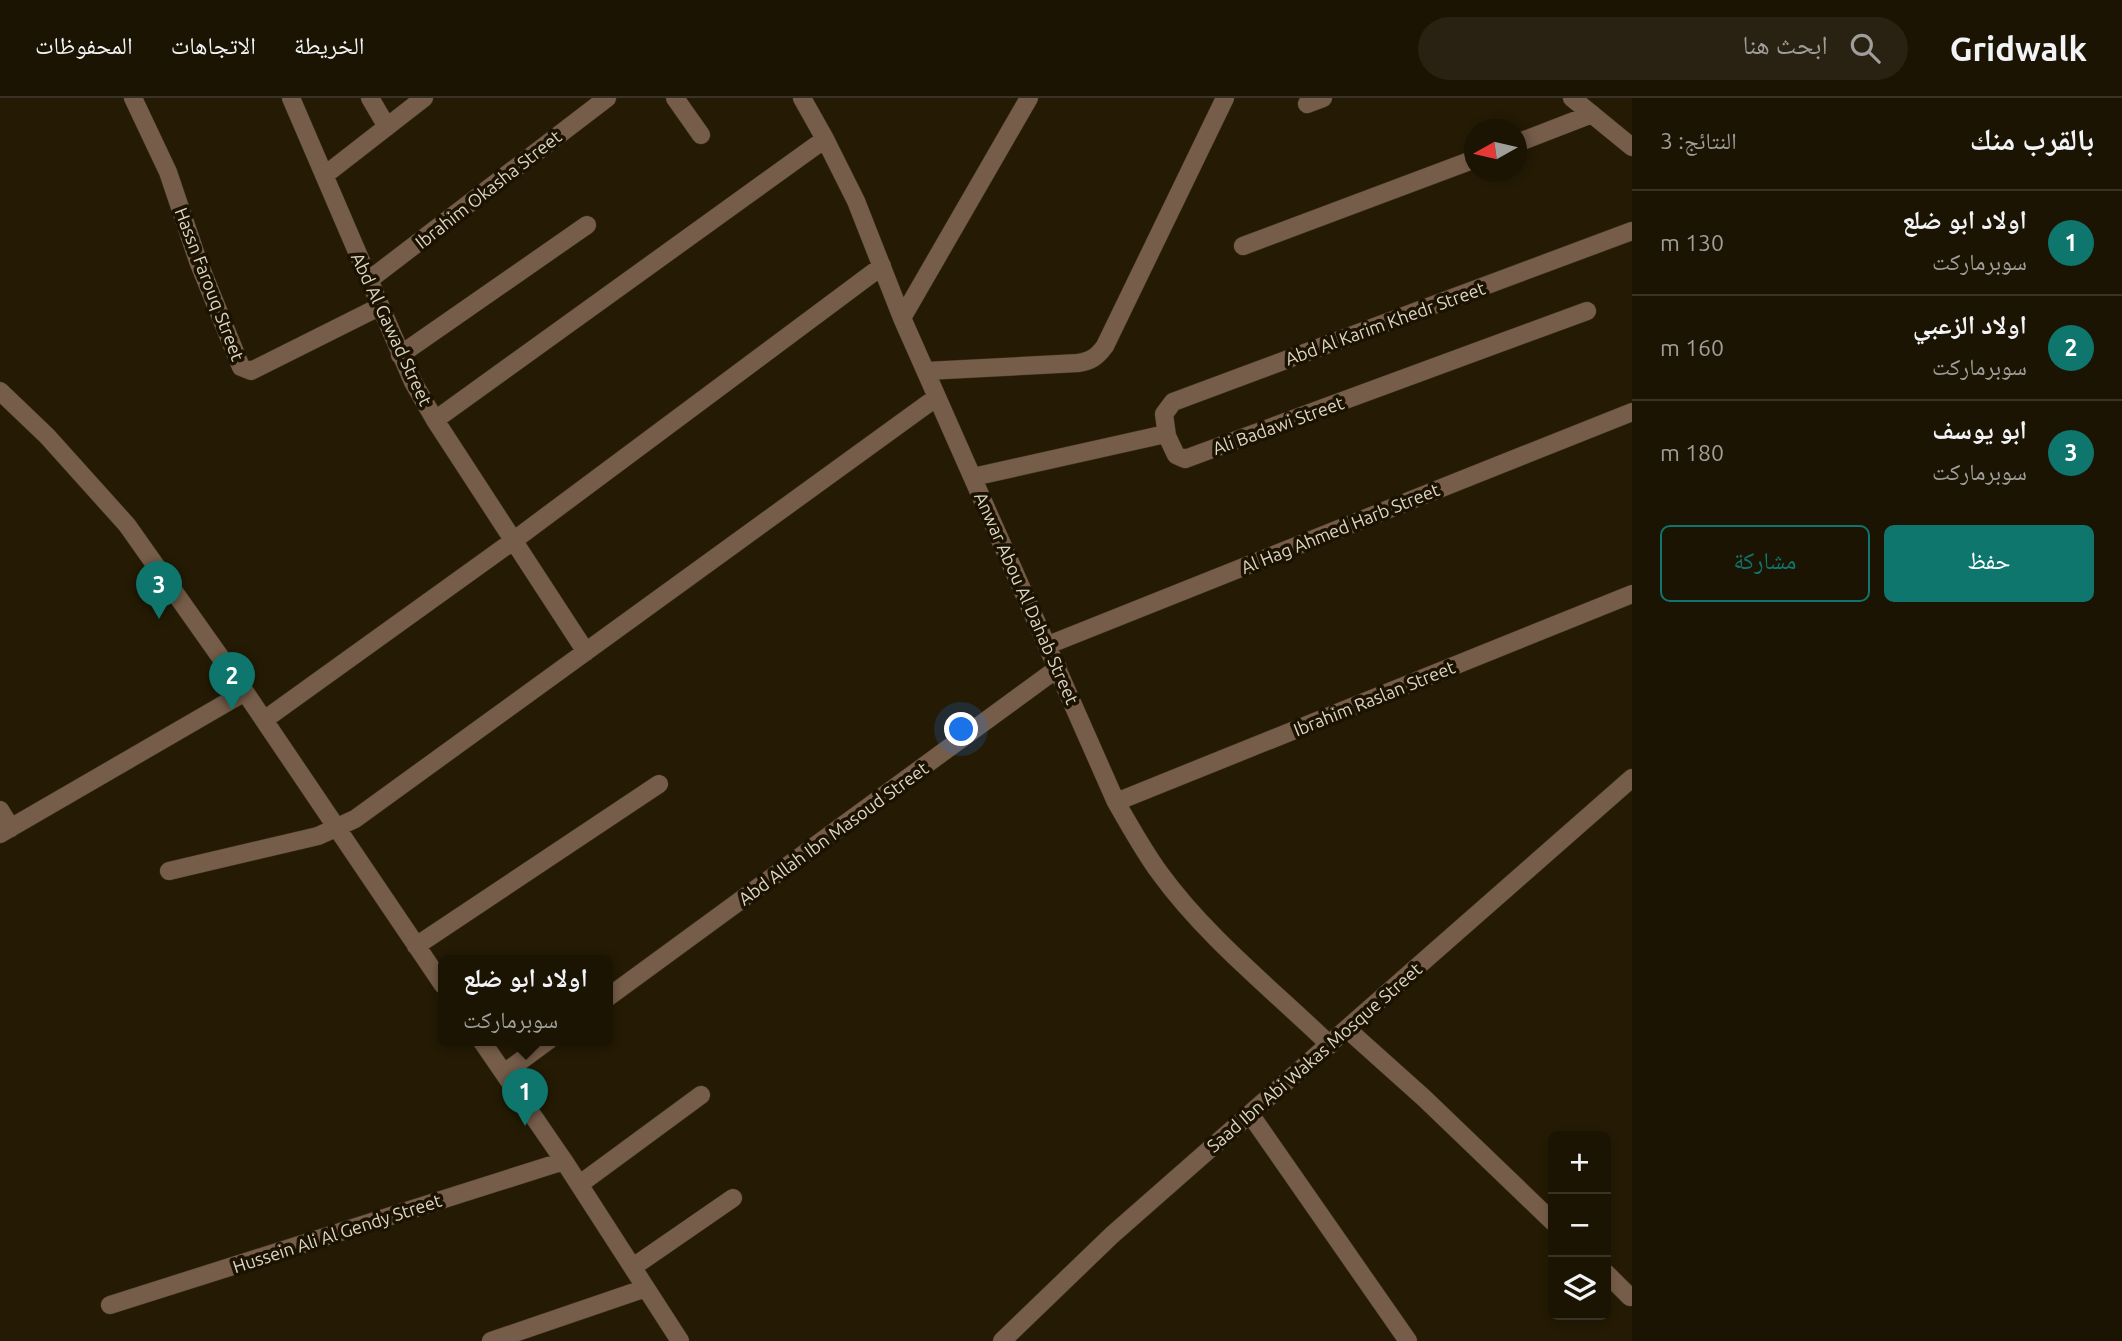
<!DOCTYPE html>
<html lang="ar">
<head>
<meta charset="utf-8">
<style>
  :root { --surface:#1c1403; --page:#292112; --text:#f1f3f6; --muted:#a09e9a; --line:#3a3325; --accent:#0f766e }
  body { margin:0; font-family:Ubuntu,"Noto Naskh Arabic",sans-serif; background:var(--page); color:var(--text); direction:rtl }
  .controls { position:absolute; right:21px; bottom:21px; display:grid; overflow:hidden; border-radius:10px; box-shadow:0 4px 10px #0003 }
  .controls button { width:63px; height:63px; display:grid; place-items:center; padding:0; border:0; border-bottom:2px solid var(--line); background:var(--surface); color:var(--text); font:35px sans-serif }
  .compass { position:absolute; left:1464px; top:21px; width:63px; height:63px; border-radius:50%; background:var(--surface); box-shadow:0 4px 10px #0003; rotate:262deg }
  .you { position:absolute; left:962px; top:632px; width:24px; height:24px; margin:-18px; border:5px solid #fff; border-radius:50%; background:#1a73e8; box-shadow:0 0 0 10px #1a73e833 }
  .badge { display:grid; place-items:center; width:46px; height:46px; border-radius:50%; background:var(--accent); color:#fff; font-size:23px; font-weight:700 }
  .pin { position:absolute; translate:-50% -58px; filter:drop-shadow(0 2px 4px #0008) }
  .pin::after { content:''; position:absolute; top:37px; width:24px; height:21px; background:inherit; clip-path:polygon(0 0,100% 0,50% 100%) }
  .popup { position:absolute; left:438px; top:857px; width:175px; height:91px; box-sizing:border-box; display:grid; place-content:center; border-radius:10px; background:var(--surface); filter:drop-shadow(0 2px 5px #0005); font-size:23px; white-space:nowrap; color:var(--muted) }
  .popup b { font-size:26px; color:var(--text) }
  .popup::after { content:''; position:absolute; left:50%; top:100%; margin-left:-14px; border:14px solid transparent; border-top-color:var(--surface) }
  .list { margin:0; padding:0; list-style:none }
  h2 { display:flex; justify-content:space-between; align-items:center; height:91px; margin:0; padding:0 28px; font-size:30px }
  h2 small { font-size:23px; font-weight:400; color:var(--muted) }
  .list li { display:grid; grid-template-columns:46px 1fr auto; gap:21px; align-items:center; box-sizing:border-box; height:105px; padding:0 28px; border-top:2px solid var(--line) }
  .list b { display:block; font-size:26px; white-space:nowrap }
  .list p { margin:0; font-size:23px; white-space:nowrap; color:var(--muted) }
  .list em { font-size:23px; font-style:normal; color:var(--muted) }
  .actions { display:flex; gap:14px; padding:21px 28px }
  .actions a { flex:1; padding:16px 0; border:2px solid var(--accent); border-radius:10px; text-align:center; font-size:24px; color:var(--accent) }
  .actions .main { background:var(--accent); color:#fff }
  .icon { flex:none; width:38px; height:38px; fill:none; stroke:currentColor; stroke-width:2; stroke-linecap:round; stroke-linejoin:round }
  .map { position:relative; flex:none; width:1632px; height:1243px; overflow:hidden; direction:ltr }
  header { display:flex; align-items:center; gap:42px; box-sizing:border-box; height:98px; padding:0 35px; background:var(--surface); border-bottom:2px solid var(--line) }
  header strong { font-size:33px }
  nav { display:flex; gap:38px; margin-inline-start:auto; font-size:24px }
  .search { width:490px; height:63px; background:var(--page); display:flex; align-items:center; gap:18px; box-sizing:border-box; padding:0 24px; border-radius:38px; color:var(--muted); font-size:26px }
  main { display:flex }
  aside { flex:1; background:var(--surface) }
  .map>svg:first-child { display:block }
  .lines { fill:none; stroke-linecap:round; stroke-linejoin:round }
  .minor-casing { stroke:#3f351f; stroke-width:19 }
  .minor { stroke:#765d49; stroke-width:18 }
  .labels { text-anchor:middle; dominant-baseline:central; stroke-width:7; stroke-linejoin:round; paint-order:stroke }
  .street-label { font-size:18px; fill:#dcd6c8; stroke:#1c1200 }
</style>
</head>
<body>
<header>
<strong>Gridwalk</strong>
<div class="search"><svg class="icon" aria-label="search" viewBox="0 0 24 24"><circle cx="10" cy="10" r="6"/><path d="M15 15l6 6"/></svg>ابحث هنا</div>
<nav><a>الخريطة</a><a>الاتجاهات</a><a>المحفوظات</a></nav>
</header>
<main>
<aside>
<h2>بالقرب منك<small>النتائج: 3</small></h2>
<ul class="list">
<li><span class="badge">1</span><div><b>اولاد ابو ضلع</b><p>سوبرماركت</p></div><em>130 m</em></li>
<li><span class="badge">2</span><div><b>اولاد الزعبي</b><p>سوبرماركت</p></div><em>160 m</em></li>
<li><span class="badge">3</span><div><b>ابو يوسف</b><p>سوبرماركت</p></div><em>180 m</em></li>
</ul>
<div class="actions"><a class="main">حفظ</a><a>مشاركة</a></div>
</aside>
<div class="map">
<svg width="1632" height="1243" viewBox="0 0 1632 1243">
  <rect width="100%" height="100%" fill="#251b04"/>
  <g class="lines">
    <!-- minor casing -->
    <g class="minor-casing">
      <path id="minor" d="M133 0 168 74 198 163 241 269 251 273 379 209
        M291 0 413 284 435 322 586 554
        M370 0 387 29
        M675 0 701 37
        M802 0 825 41 856 103 902 220 1116 704C1130 728 1143 752 1159 774 1206 839 1272 891 1330 947
        M1572 0 1632 49
        M1307 6 1323 0
        M1517 45 1592 16
        M325 77 424 0
        M1243 148 1475 61
        M369 182 607 0
        M902 220 1029 0
        M400 257 587 127
        M926 273 1078 265C1091 263 1097 259 1105 248L1225 0
        M0 293 47 338 127 427 245 594 443 887
        M435 322 825 41
        M1167 338 1164 316 1173 304 1632 133
        M973 379 1161 337 1167 338 1176 357 1185 361 1587 213
        M1048 547 1632 314
        M264 622 513 443 882 168
        M1116 704 1632 496
        M0 712 11 730
        M0 736 245 594
        M169 773 318 738 355 721 937 299
        M416 848 659 686
        M607 900 1058 570
        M1347 931 1424 1000 1553 1124
        M481 942 564 1063 680 1243
        M504 975 549 942
        M1250 1016 1408 1243
        M580 1086 701 997
        M633 1169 733 1100
        M1606 1175 1630 1199
        M110 1207 564 1063
        M491 1243 646 1190
        M1002 1243 1112 1137 1632 680"/>
    </g>
    <!-- minor -->
    <use href="#minor" class="minor"/>
  </g>
  <g class="labels">
    <!-- street labels -->
    <g class="street-label">
      <text transform="translate(488 91) rotate(-38)">Ibrahim Okasha Street</text>
      <text transform="translate(210 186) rotate(69)">Hassn Farouq Street</text>
      <text transform="translate(1385 225) rotate(-20)">Abd Al Karim Khedr Street</text>
      <text transform="translate(392 231) rotate(65)">Abd Al Gawad Street</text>
      <text transform="translate(1278 327) rotate(-20)">Ali Badawi Street</text>
      <text transform="translate(1340 430) rotate(-22)">Al Hag Ahmed Harb Street</text>
      <text transform="translate(1027 500) rotate(66)">Anwar Abou Al Dahab Street</text>
      <text transform="translate(1374 600) rotate(-22)">Ibrahim Raslan Street</text>
      <text transform="translate(833 735) rotate(-36)">Abd Allah Ibn Masoud Street</text>
      <text transform="translate(1314 959) rotate(-41)">Saad Ibn Abi Wakas Mosque Street</text>
      <text transform="translate(337 1135) rotate(-18)">Hussein Ali Al Gendy Street</text>
    </g>
  </g>
</svg>
<div class="controls">
<button>+</button>
<button>−</button>
<button><svg class="icon" aria-label="layers" viewBox="0 0 24 24"><path d="M12 4l9 5-9 5-9-5zM3 14l9 5 9-5"/></svg></button>
</div>
<svg class="compass" viewBox="-18 -18 36 36"><path d="M0-13l5 13h-10z" fill="#e53935"/><path d="M0 13l5-13h-10z" fill="#a09e9a"/></svg>
<div class="you"></div>
<div class="pin badge" style="left:525px;top:1028px">1</div>
<div class="popup"><b>اولاد ابو ضلع</b>سوبرماركت</div>
<div class="pin badge" style="left:232px;top:612px">2</div>
<div class="pin badge" style="left:159px;top:521px">3</div>
</div>
</main>
</body>
</html>
